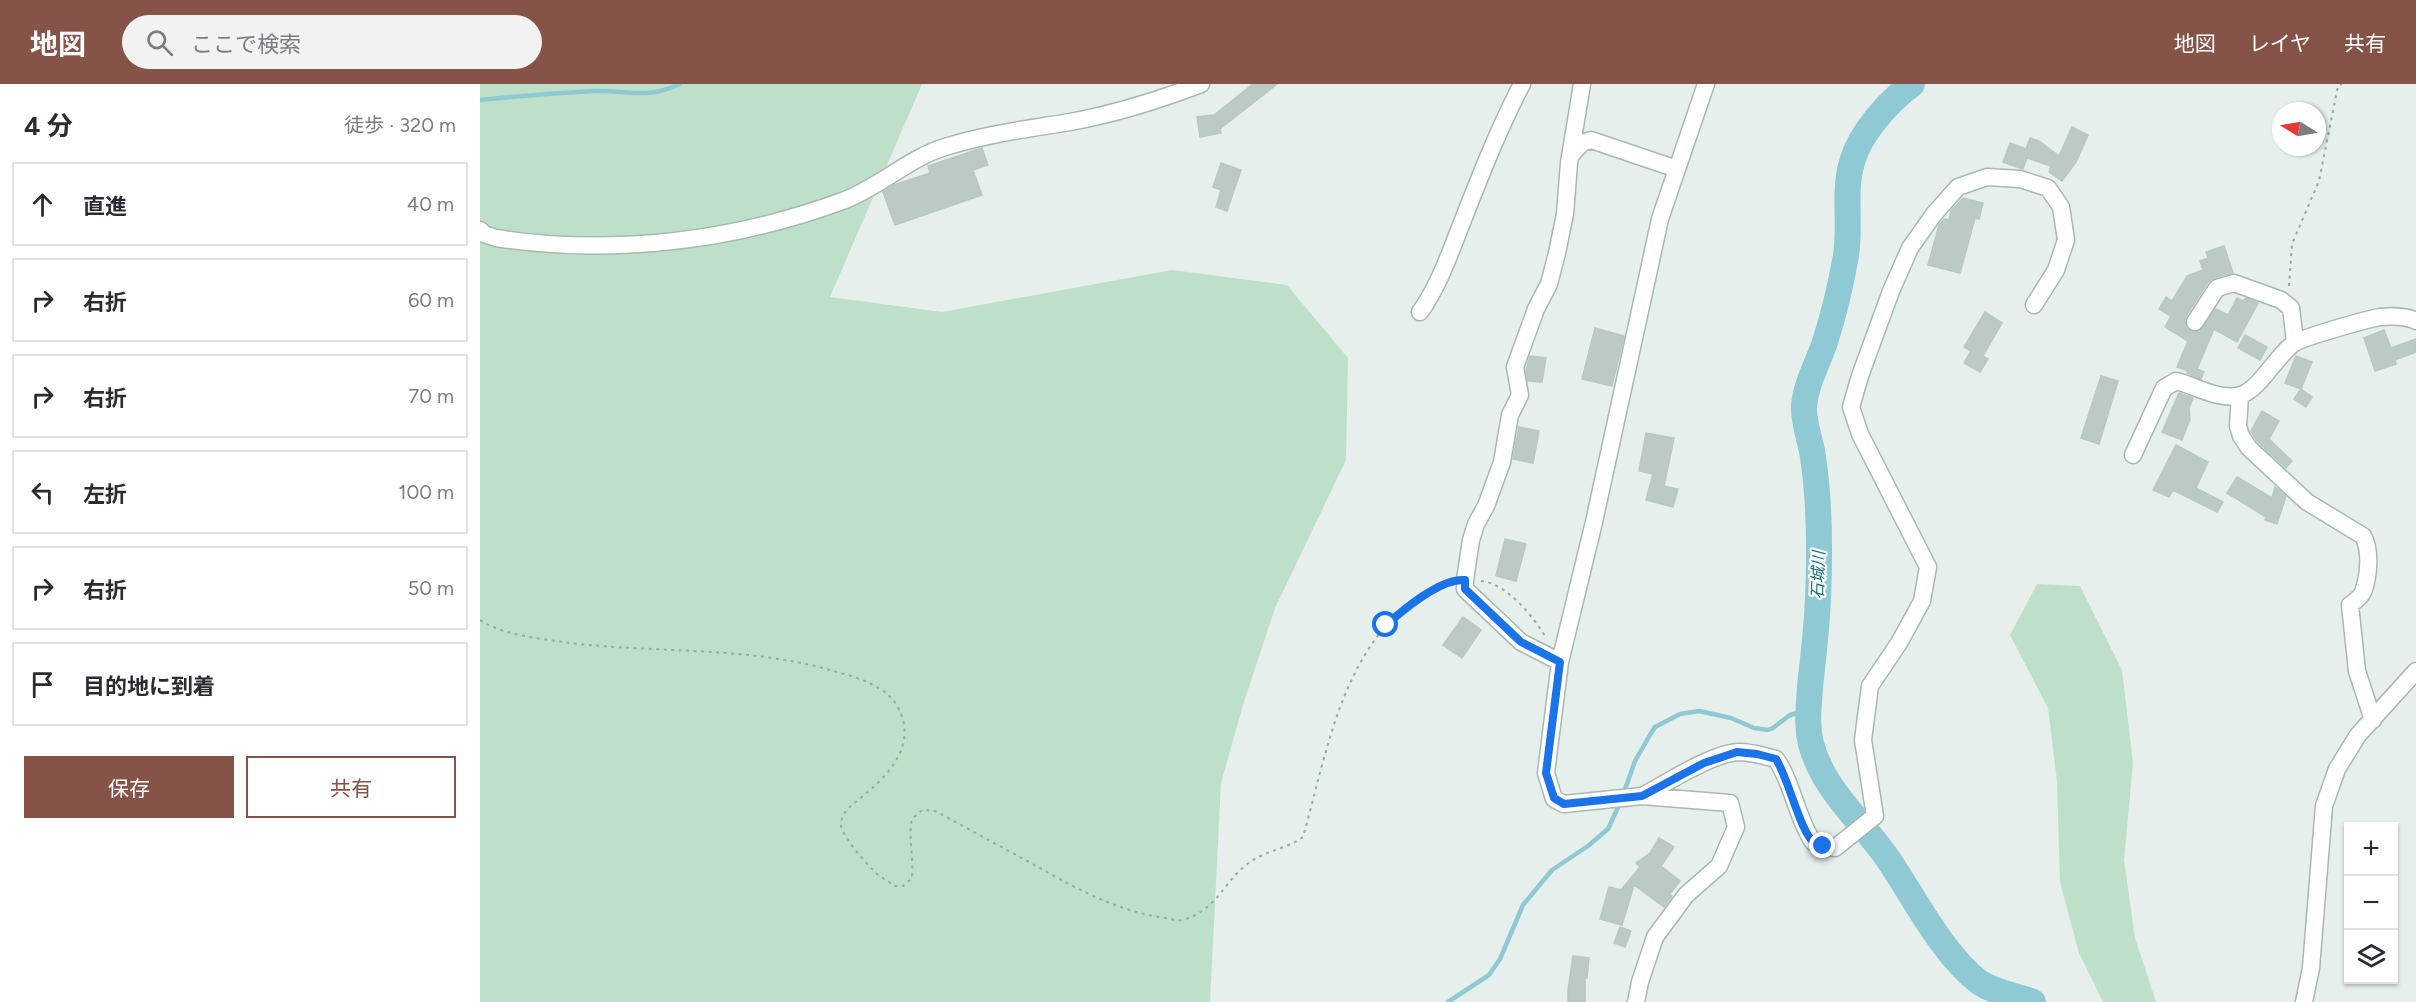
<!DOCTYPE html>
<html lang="ja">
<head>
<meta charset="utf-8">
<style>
  :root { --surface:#fff; --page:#f2f2f3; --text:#2b2b33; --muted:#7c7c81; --line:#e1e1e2; --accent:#855347 }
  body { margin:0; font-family:Figtree,"Noto Sans JP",sans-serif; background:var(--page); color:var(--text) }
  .controls { position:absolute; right:18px; bottom:18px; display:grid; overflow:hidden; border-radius:0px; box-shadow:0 2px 4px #0004 }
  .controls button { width:54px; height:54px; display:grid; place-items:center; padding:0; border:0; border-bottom:2px solid var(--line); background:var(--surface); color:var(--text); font:30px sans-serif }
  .compass { position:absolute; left:1792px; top:18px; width:54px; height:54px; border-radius:50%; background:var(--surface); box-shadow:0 2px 4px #0004; rotate:281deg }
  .stop { position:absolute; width:18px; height:18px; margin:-14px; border:4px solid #1a73e8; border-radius:50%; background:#fff }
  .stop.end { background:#1a73e8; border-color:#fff; box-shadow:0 2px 6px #0008 }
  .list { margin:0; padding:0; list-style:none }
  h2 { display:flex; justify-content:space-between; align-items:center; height:78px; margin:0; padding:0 24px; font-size:26px }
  h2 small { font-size:20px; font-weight:400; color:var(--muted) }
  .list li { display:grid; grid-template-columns:39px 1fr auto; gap:18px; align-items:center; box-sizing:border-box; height:84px; margin:0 12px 12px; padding:0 12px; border:2px solid var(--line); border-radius:0px }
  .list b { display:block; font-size:22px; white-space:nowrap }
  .list em { font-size:20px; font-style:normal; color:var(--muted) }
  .actions { display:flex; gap:12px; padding:18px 24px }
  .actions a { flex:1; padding:14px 0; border:2px solid var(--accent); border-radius:0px; text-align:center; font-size:21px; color:var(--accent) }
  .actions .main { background:var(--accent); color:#fff }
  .icon { flex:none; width:33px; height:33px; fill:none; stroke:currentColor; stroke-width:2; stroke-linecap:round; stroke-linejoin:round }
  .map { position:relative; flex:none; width:1936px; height:918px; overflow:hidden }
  header { display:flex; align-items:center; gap:36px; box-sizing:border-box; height:84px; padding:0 30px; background:var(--accent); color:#fff }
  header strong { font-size:28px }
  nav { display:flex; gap:33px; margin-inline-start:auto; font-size:21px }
  .search { width:420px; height:54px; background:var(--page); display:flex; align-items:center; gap:15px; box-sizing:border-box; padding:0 21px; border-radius:33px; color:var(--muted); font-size:22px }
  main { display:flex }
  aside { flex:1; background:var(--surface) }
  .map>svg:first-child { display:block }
  .green { fill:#bfe0c8 }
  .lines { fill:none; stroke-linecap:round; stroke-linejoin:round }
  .stream { stroke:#8ec9d4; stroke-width:4.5 }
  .river { stroke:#8ec9d4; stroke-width:26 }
  .building { fill:#bbcac4; stroke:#b8c9c2; stroke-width:1.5 }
  .minor-casing { stroke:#a8b8b2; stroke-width:19 }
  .path { stroke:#86b3a5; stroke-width:2; stroke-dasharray:3 4.5; stroke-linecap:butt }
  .minor { stroke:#fff; stroke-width:16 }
  .route { stroke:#1a73e8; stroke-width:8 }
  .labels { text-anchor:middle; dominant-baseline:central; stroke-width:4.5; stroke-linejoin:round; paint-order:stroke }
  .water-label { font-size:16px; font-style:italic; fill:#1c6f80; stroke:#f7fbf9 }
</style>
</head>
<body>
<header>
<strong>地図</strong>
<div class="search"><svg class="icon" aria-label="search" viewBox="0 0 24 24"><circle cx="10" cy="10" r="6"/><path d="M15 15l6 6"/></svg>ここで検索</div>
<nav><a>地図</a><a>レイヤ</a><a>共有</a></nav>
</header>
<main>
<aside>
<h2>4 分<small>徒歩 · 320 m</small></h2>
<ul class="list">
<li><svg class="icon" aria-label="ahead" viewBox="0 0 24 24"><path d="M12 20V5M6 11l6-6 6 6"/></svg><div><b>直進</b></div><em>40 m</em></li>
<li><svg class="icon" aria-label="right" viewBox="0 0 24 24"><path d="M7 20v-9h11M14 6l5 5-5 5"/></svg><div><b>右折</b></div><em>60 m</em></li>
<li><svg class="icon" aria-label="right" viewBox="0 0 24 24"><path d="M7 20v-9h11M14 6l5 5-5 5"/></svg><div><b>右折</b></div><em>70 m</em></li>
<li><svg class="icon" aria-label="left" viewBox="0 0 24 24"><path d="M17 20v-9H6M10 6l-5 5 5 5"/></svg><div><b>左折</b></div><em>100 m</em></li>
<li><svg class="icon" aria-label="right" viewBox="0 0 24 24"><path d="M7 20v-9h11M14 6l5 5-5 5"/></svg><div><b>右折</b></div><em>50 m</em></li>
<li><svg class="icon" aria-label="arrive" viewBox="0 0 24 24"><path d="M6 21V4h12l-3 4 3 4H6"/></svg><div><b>目的地に到着</b></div></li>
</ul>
<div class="actions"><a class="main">保存</a><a>共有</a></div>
</aside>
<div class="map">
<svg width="1936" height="918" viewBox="0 0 1936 918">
  <rect width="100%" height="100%" fill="#e6efeb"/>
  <!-- green -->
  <path class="green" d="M0 0H442L350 213 462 228 692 186 807 201 868 274 866 376 795 524 763 621 741 699 730 918H0Z
    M1557 500 1600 502 1642 586 1653 679 1644 776 1655 854 1676 918H1623L1599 869 1580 798 1577 697 1568 624 1530 551Z"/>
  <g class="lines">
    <!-- stream -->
    <path class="stream" d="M0 16C38 12 76 9 115 7 149 6 166 16 200 0
      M1143 711 1155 677 1170 651 1175 643 1200 630 1219 627 1251 634 1274 644 1288 646 1293 644 1310 631 1328 626
      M968 918 1009 891 1020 875 1043 821 1072 786 1108 762 1128 745 1140 719"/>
    <!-- river -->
    <path class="river" d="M1432 0C1408 18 1380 49 1372 78 1363 108 1371 140 1366 171 1361 200 1354 230 1345 258 1338 279 1326 299 1324 322 1323 339 1331 357 1333 373 1340 420 1340 468 1338 514 1337 544 1333 574 1330 603 1329 623 1326 640 1331 660 1343 705 1380 736 1406 772 1433 811 1462 870 1499 898 1515 909 1535 911 1553 918"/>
  </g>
  <!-- building -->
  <path class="building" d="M773 0H797L740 45 741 49 720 53 717 33 734 31Z
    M1592 43 1608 51 1596 78 1582 97 1569 88 1571 82 1547 74 1543 85 1523 78 1530 59 1546 65 1550 54 1559 57 1579 72Z
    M502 64 508 81 493 86 502 111 415 141 403 108 414 101 450 89 448 82Z
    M741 79 761 86 747 127 736 123 741 106 733 103Z
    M1483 114 1503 119 1499 135 1495 134 1480 189 1448 181 1459 141 1464 135 1469 136 1471 127Z
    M1744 162 1753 189 1734 194 1728 198 1706 232V243L1714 248 1720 247 1736 225 1748 231 1757 214 1763 217 1766 214 1778 219 1757 258 1734 245 1717 285 1724 288 1721 295 1707 289 1708 287 1697 283 1708 257 1685 243 1691 232 1679 225 1686 213 1692 217 1707 192 1723 186 1720 177 1728 174 1726 168Z
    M1505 228 1522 239 1503 272 1508 275 1500 288 1484 279 1491 267 1484 263Z
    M1115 244 1144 252 1132 302 1102 295Z
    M1904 246 1911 264 1936 255V268L1915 276 1916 280 1895 287 1884 254Z
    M1765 251 1787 263 1780 276 1758 264Z
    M1050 272 1066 274 1062 298 1048 297 1046 286Z
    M1816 272 1832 278 1821 305 1805 299Z
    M1621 292 1638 297 1619 360 1601 354Z
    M1821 305 1832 313 1826 323 1814 315Z
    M1699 309 1713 314 1709 324 1710 335 1702 356 1682 348Z
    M1782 327 1799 337 1789 355 1812 377 1806 384 1777 357 1771 347Z
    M1039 343 1059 347 1053 379 1033 375Z
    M1166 349 1194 354 1184 402 1198 405 1193 423 1166 416 1173 390 1159 387Z
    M1696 361 1728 378 1716 404 1743 418 1737 428 1693 406 1689 413 1673 406Z
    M1757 393 1792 414 1795 403 1806 412 1797 440 1785 436 1786 433 1747 409Z
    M1025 455 1046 460 1036 497 1016 492Z
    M983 533 1001 546 982 574 963 561Z
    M1179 754 1194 763 1181 782 1200 797 1190 810 1192 812 1184 823 1154 801 1142 841 1120 835 1129 803 1141 806 1160 783 1156 779 1170 769Z
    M1140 843 1151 847 1145 863 1134 859Z
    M1093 872 1109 874 1107 894H1105V918H1088V906Z"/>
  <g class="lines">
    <!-- minor casing -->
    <g class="minor-casing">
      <path id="minor" d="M1090 72 1102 59 1111 56 1197 85
        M0 146 4 150 16 154C132 172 255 157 365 116 399 103 431 73 465 63 506 50 548 45 590 38 634 30 679 16 721 0
        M940 228C959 202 971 166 983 136 1001 90 1019 44 1042 0
        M1715 238 1737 204 1754 199 1801 216 1811 224 1815 257
        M1760 312 1758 342 1761 352 1769 364 1827 418 1883 452C1891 466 1889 492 1883 508 1881 513 1874 518 1870 521L1877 587 1893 636
        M1653 371 1684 304 1696 297C1716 302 1735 315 1757 312 1778 309 1795 273 1813 260 1820 254 1888 235 1900 233 1910 232 1927 232 1936 237
        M1080 578 1041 558 985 505V496L991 456 996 440 1006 422 1022 378 1030 331 1040 311 1035 283 1056 225 1069 200 1077 169 1085 130 1089 79 1102 0
        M1162 712C1187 699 1232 669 1259 668 1272 668 1284 672 1296 675 1313 700 1316 732 1333 758L1355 764 1395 732 1383 656 1390 602 1419 559 1442 517 1448 483 1380 350 1371 323 1380 292 1411 207 1430 164 1454 130 1478 103 1507 93 1540 95 1568 104 1581 123 1586 156 1576 186 1554 221
        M1156 918 1160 898 1175 853 1206 811 1239 782 1256 743 1250 719 1162 712 1084 720 1074 715 1066 689 1080 578 1114 438 1180 135 1226 0
        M1824 918 1831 884 1844 722 1857 685 1878 651 1936 587"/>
    </g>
    <!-- path -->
    <path class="path" d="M1809 202 1812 160 1839 97 1858 2 1862 0
      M1001 497C1026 499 1053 532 1065 552
      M0 536C23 551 56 554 83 558 172 570 266 561 353 587 368 591 387 596 400 605 413 613 419 622 423 636 431 668 406 693 383 712 374 720 363 725 361 739 359 749 385 778 393 786 399 793 408 797 415 802H423L432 794C434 774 428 755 432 735L442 726 455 727C487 744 519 762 551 779 593 803 636 827 685 834 690 835 697 837 702 836 735 829 745 795 770 778 787 766 807 765 823 753 849 662 866 536 969 499"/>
    <!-- minor -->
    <use href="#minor" class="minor"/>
  </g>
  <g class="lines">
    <!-- route -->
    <path class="route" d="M906 541C923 526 960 494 985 496V505L1041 558 1080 578 1066 689 1074 714 1084 720 1162 712 1224 679 1257 668 1277 670 1296 675C1308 693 1321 750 1334 758 1337 760 1340 761 1343 762"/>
  </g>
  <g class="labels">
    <!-- water labels -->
    <g class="water-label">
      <text transform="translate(1338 491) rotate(-88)">石城川</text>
    </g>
  </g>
</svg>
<div class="controls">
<button>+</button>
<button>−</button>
<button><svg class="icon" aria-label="layers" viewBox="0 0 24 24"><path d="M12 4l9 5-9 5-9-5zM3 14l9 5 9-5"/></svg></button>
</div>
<svg class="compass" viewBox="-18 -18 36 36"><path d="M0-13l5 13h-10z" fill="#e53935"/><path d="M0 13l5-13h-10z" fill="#7c7c81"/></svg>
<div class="stop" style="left:906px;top:541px"></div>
<div class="stop end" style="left:1343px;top:762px"></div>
</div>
</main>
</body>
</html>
